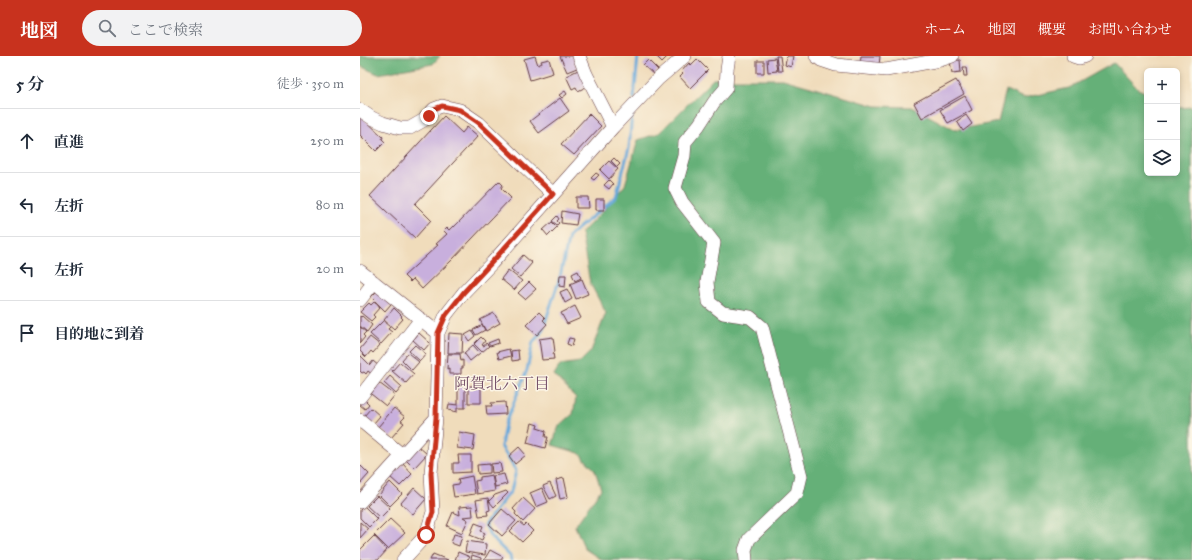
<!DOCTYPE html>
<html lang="ja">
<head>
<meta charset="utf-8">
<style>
  :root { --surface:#fff; --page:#f2f2f3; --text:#1f2937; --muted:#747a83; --line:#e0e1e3; --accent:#c8321e }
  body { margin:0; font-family:"IM FELL Great Primer","Noto Serif JP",serif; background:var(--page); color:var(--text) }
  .controls { position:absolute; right:12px; top:12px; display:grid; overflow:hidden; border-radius:6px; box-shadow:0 2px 6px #0003 }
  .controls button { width:36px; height:36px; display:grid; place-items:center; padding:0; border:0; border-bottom:1px solid var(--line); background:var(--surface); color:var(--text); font:20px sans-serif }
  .stop { position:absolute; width:12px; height:12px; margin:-9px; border:3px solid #c8321e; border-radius:50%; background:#fff }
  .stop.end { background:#c8321e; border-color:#fff; box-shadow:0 1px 4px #0008 }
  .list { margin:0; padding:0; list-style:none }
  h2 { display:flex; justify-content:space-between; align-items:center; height:52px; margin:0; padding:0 16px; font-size:17px }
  h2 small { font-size:13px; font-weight:400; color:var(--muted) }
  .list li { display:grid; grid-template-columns:26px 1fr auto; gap:12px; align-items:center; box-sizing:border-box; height:64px; padding:0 16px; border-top:1px solid var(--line) }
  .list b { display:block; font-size:15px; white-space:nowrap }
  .list em { font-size:13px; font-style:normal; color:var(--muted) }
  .icon { flex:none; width:22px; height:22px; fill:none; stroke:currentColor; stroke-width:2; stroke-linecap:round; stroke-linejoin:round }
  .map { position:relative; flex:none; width:832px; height:504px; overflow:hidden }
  header { display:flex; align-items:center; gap:24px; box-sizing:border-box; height:56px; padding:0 20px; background:var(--accent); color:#fff }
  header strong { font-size:19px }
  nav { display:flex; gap:22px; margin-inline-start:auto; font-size:14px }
  .search { width:280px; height:36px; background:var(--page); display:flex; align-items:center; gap:10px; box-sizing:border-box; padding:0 14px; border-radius:22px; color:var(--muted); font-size:15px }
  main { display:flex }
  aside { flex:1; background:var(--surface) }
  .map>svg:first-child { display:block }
  .forest { fill:#65b078; stroke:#586852 }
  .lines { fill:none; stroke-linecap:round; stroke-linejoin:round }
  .stream { stroke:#67a9db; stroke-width:3 }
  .building { fill:#c8afdd }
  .minor-casing { stroke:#633b41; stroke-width:14 }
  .minor { stroke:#fff; stroke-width:13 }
  .route { stroke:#c8321e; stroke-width:5 }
  .labels { text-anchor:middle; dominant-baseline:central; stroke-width:3; stroke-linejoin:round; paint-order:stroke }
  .neighbourhood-label { font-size:16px; fill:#765169; stroke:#fcf5e5 }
</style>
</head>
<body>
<header>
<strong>地図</strong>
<div class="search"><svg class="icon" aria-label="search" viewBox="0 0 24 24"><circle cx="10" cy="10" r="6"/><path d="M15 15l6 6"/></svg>ここで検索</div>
<nav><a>ホーム</a><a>地図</a><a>概要</a><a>お問い合わせ</a></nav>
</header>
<main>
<aside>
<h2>5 分<small>徒歩 · 350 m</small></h2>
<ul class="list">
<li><svg class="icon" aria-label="ahead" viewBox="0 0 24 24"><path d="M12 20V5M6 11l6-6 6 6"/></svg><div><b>直進</b></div><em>250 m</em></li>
<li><svg class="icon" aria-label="left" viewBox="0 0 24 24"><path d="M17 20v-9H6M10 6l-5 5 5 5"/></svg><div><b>左折</b></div><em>80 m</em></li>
<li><svg class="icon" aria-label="left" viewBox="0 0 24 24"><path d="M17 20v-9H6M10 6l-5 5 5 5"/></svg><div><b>左折</b></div><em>20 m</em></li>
<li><svg class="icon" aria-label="arrive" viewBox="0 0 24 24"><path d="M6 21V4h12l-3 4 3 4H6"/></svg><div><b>目的地に到着</b></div></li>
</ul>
</aside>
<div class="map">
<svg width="832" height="504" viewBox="0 0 832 504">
  <rect width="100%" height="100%" fill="#fcf5e5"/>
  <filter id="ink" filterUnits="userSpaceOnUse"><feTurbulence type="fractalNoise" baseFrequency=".025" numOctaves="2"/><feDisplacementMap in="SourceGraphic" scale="8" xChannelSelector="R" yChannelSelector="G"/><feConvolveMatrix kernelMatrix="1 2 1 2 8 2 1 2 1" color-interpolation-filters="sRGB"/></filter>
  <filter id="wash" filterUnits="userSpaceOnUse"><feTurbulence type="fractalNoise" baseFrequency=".012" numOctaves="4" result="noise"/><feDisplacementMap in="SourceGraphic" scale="16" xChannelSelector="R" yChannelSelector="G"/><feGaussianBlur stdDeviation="0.9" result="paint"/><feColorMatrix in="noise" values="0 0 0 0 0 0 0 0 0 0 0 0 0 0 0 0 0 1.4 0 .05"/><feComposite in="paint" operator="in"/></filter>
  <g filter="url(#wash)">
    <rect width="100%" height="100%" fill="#f0dcbb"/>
    <!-- forest -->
    <path class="forest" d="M0 0H80L73 8 18 18 0 10Z
      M754 7 778 33 787 37V117H817V52L832 51V504H242L225 493 215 470 241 433 235 414 219 397 192 389 199 370 213 358 216 342 194 319 200 309 220 306 231 295 246 257 230 227 221 177 244 154 265 129 278 84 299 77 353 23H423L516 50 552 51 595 74 638 66 646 34 663 42 709 32Z"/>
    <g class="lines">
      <!-- stream -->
      <path class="stream" d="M274 42 278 0
        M151 504 150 500 130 480 125 468 151 435 156 415 141 390 145 368 167 314 173 286 182 276 200 221 209 180 256 141 269 92 272 58"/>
    </g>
    <g id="blocks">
      <!-- building -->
      <path class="building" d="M175 0 178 9 182 7 181 5 189 3 193 17 170 24 164 3Z
        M200 0H213L217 12 207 16Z
        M296 0H308L302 6Z
        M416 0H420L422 15H418Z
        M427 0H433L431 11 425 9Z
        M501 0H520L519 10 500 8Z
        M415 2 417 15 408 16 407 3Z
        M337 3 348 14 330 32 320 21 323 18 321 16 329 7 331 9Z
        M288 4 298 14 294 19 283 9Z
        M600 4 601 16 592 17 590 5Z
        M397 5H404V17H397Z
        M603 11H606L607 20H604Z
        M220 13 228 30 218 35 216 31 212 33 206 20Z
        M596 24 604 38 562 62 554 47Z
        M205 35 207 38 202 42 199 39Z
        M605 40 612 54 588 67 580 54Z
        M200 42 209 55 179 77 170 65Z
        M229 58 241 70 214 99 201 88Z
        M0 59 23 81 22 83 25 86 16 95 0 79Z
        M606 59 612 68 603 75 597 65Z
        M84 60 102 77 107 71 118 80 55 148 71 164 55 182 10 140Z
        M254 102 260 108 257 111 251 105Z
        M249 105 258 113 249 123 240 114Z
        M236 117 239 119 234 124 231 122Z
        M249 124 253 128 249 133 244 129Z
        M139 125 143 129 141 132 151 142 92 204 62 233 53 223 50 226 44 220 78 189 76 188 87 178 84 175 87 172 89 174 93 170 94 171Z
        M216 141H228L229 152H216Z
        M236 143H244V154H236Z
        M202 155 218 158 216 169 201 167Z
        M197 160 199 163 197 165 199 167 197 169 192 165Z
        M192 166 197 171 188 180 183 174Z
        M163 199 172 207 160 221 151 213Z
        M148 214 162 225 154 234 141 223Z
        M218 215 221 222 215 225 212 218Z
        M200 219H206L205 231 199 230Z
        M222 223 228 238 216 243 210 228Z
        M169 226 176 233 165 243 158 237Z
        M207 233 212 243 205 247 200 236Z
        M17 235 31 248 25 255 11 241Z
        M14 246 20 251 13 259 15 261 11 265 0 256 9 247 11 249Z
        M215 250 221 262 207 268 201 257Z
        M34 252 42 260 41 261 43 263 34 273 24 264Z
        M179 256 185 262 183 264 187 268 177 279 166 269Z
        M134 257 140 267 126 275 120 264Z
        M0 260 1 261 2 260 12 269 7 276 0 270Z
        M23 265 30 271 28 273 32 276 21 288 10 278Z
        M122 269 125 274 116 279 113 274Z
        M0 271 6 276 3 279 5 281 0 287Z
        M112 275 115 280 109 285 105 279Z
        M59 277 70 287 64 294 53 284Z
        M89 277 103 278 102 297H88Z
        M10 281 20 289 13 297 11 295 6 301 0 295V293Z
        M121 281 125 285 122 289 124 290 126 287 129 290 122 296 114 288Z
        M193 281 195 296 193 297 194 303 182 304 179 283Z
        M209 282 214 283 212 290 207 288Z
        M138 283 139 287 130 290 128 287Z
        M55 289 66 298 60 305 49 295Z
        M113 289 120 297 110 305 104 297Z
        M149 293 151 300 139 303 137 296Z
        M158 294 159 304 152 305 151 295Z
        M48 297 59 306 52 314 42 304Z
        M88 298H100L101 305 103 304V312H101V318H89V312L87 313Z
        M0 299 10 309 13 305 20 311 13 319 8 315 6 318 4 316 2 317 0 315Z
        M40 306 54 318 46 327 32 315Z
        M30 320 42 331 36 338 24 327Z
        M98 324H105V352H97V356L88 354 89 348 98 349Z
        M19 327 35 339 26 350 11 338Z
        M108 330H121V347H108Z
        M3 342 9 348 5 353 0 349V345Z
        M145 346 146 358 127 359 126 350H132L131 347Z
        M11 352 20 360 13 368 4 360Z
        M34 352 45 361 41 365 44 367 31 382 18 371Z
        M172 367 178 369 177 372 186 375 185 381H188L185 392 167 387Z
        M99 376 115 379 113 394 97 392Z
        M58 390 67 398 54 412 46 404Z
        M159 391 166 399 155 408 149 400Z
        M98 399H111V416L93 417V407H99Z
        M140 407 142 416 132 417 131 408Z
        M43 408 52 418 40 430 30 421Z
        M130 408V417L118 418 117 409Z
        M0 409 9 418 0 428Z
        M144 418 147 428 135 431 133 420Z
        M132 419 135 435 117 438 115 425 120 424V421Z
        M112 420 115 438 94 441 92 429 99 428 98 423Z
        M204 422 208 441 200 443 196 424Z
        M30 426 42 438 30 450 19 439Z
        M190 427 196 440 190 443 183 430Z
        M54 432 66 443 53 458 41 447Z
        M182 432 188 446 176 451 170 437Z
        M146 435 148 437 134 451 129 445 135 439Z
        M17 440 30 452 20 462 7 450Z
        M128 442 130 454 127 455 128 459 119 460 116 444Z
        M163 442 175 453 163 466 155 458 156 456 153 453Z
        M4 450 17 463 9 471 0 462V454Z
        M112 450 113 460 103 461 108 464 102 477 87 470 93 456 100 459 99 451Z
        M142 453 156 465 142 480 129 468Z
        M30 463 45 477 28 493 14 479Z
        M0 466 8 473 0 482Z
        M159 466 164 470 166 468 173 475 162 486 150 475Z
        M115 467 123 470 121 475 125 477 122 484 110 479Z
        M94 478 102 480 99 490 91 487Z
        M14 480 27 494 18 504H0V494Z
        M107 485 126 488 125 499 105 496Z
        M130 494 143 501 141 504H124Z
        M98 496 110 501 108 504H95Z
        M73 498 88 504H70Z
        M112 499 121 502V504H111Z"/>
    </g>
  </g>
  <g filter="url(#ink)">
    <use href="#blocks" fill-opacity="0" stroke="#633b41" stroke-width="1"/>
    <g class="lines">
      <!-- minor casing -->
      <g class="minor-casing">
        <path id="minor" d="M219 0 226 18 253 71
          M369 0 367 14 366 32 354 46 339 69 325 86 324 100 315 132 322 146 354 187 347 226 349 246 363 257 390 261 402 271 441 420 437 437 389 483 385 494 386 504
          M456 0 461 4 476 9 526 14 580 4 592 0
          M713 0 719 2 725 0
          M0 54 12 62 23 67 40 72H50L64 64 74 53 82 50 100 54 119 67 193 138
          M0 215 78 277
          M0 244 14 226
          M0 341 61 263
          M0 364 42 399
          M0 446 76 362
          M43 504 66 479 73 456 71 417 76 362 78 277 86 259 104 236 132 207 253 71 298 23 325 0"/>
      </g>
      <!-- minor -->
      <use href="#minor" class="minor"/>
    </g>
  </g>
  <g class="lines" filter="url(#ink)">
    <!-- route -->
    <path class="route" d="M66 479 73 456 71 417 76 362 78 277 86 259 104 236 132 206 193 138 119 67 100 54 82 50 74 53 69 60"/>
  </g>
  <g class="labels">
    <!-- neighbourhood labels -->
    <g class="neighbourhood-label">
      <text x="142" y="327">阿賀北六丁目</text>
    </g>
  </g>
</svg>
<div class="controls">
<button>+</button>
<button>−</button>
<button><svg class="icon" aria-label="layers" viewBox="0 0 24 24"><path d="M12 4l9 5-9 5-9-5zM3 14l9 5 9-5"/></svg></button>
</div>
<div class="stop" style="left:66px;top:479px"></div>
<div class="stop end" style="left:69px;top:60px"></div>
</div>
</main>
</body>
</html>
